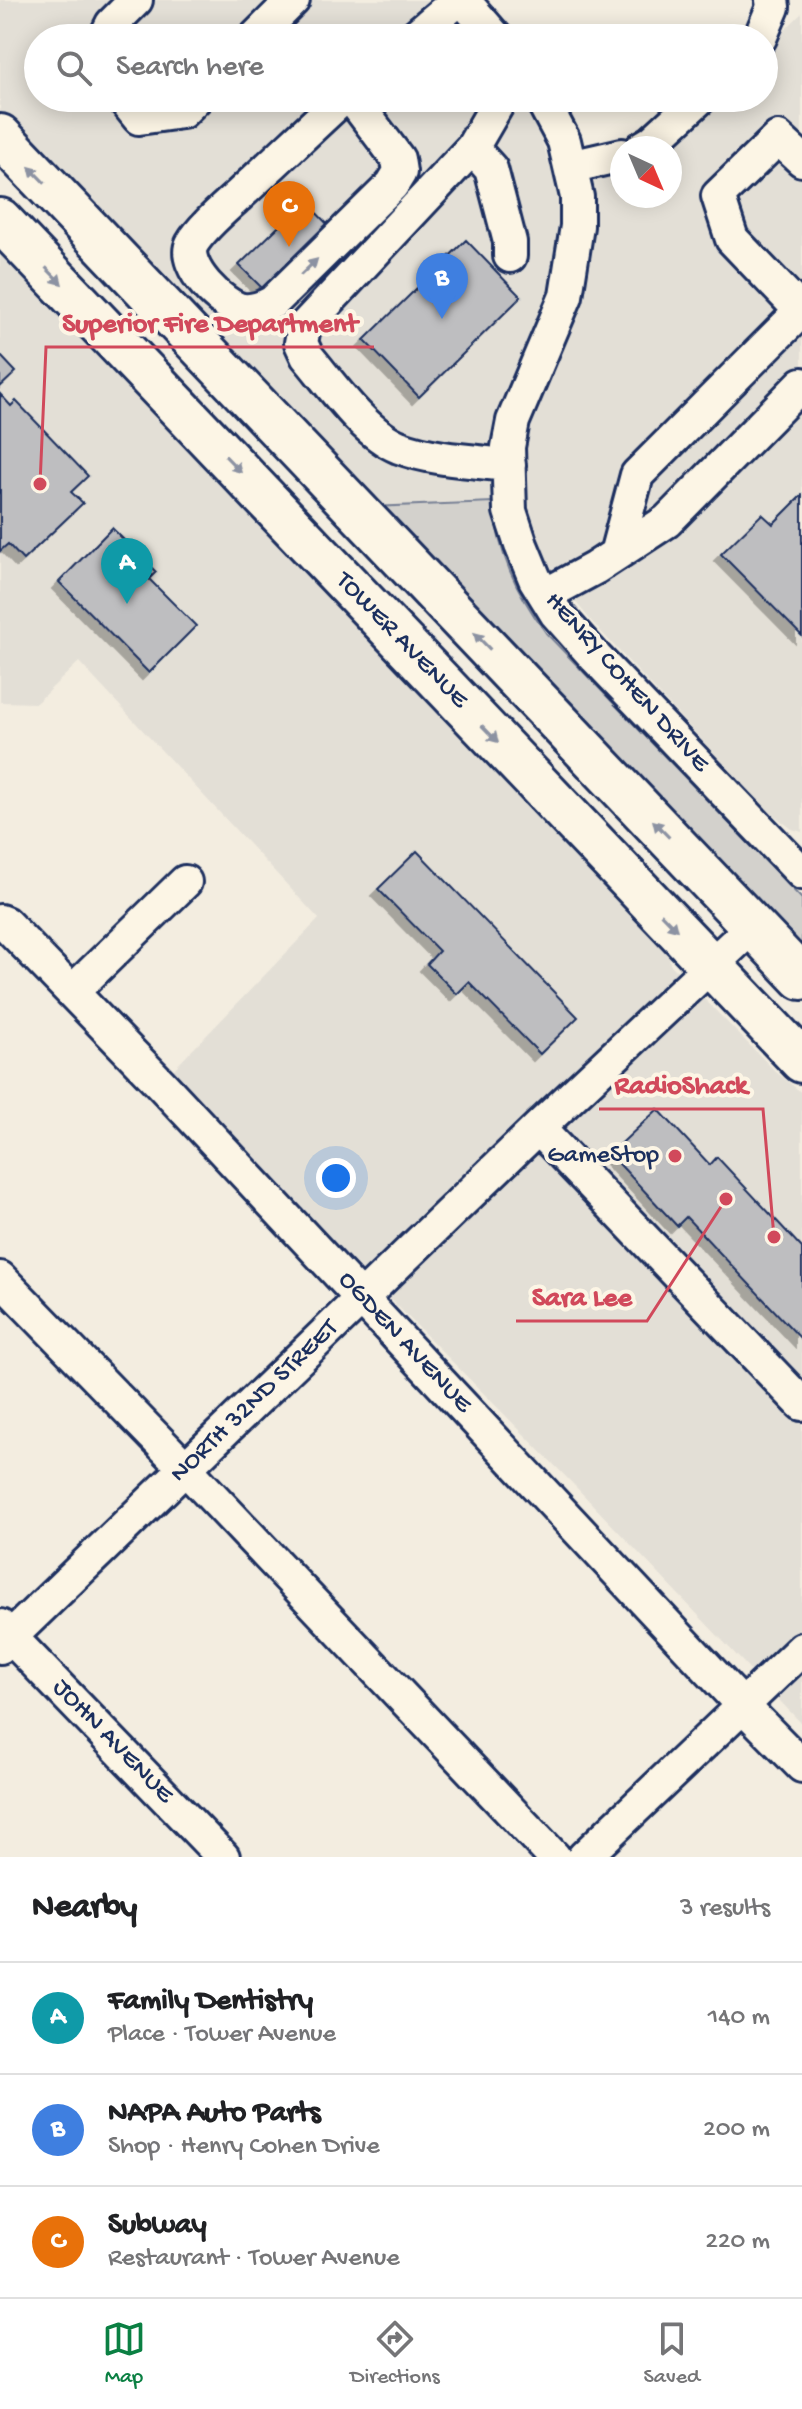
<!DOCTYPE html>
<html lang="en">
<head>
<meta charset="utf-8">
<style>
  :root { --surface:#fff; --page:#f6f6f6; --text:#202124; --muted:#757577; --line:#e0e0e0; --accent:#0b8043 }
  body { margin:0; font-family:"Gochi Hand",sans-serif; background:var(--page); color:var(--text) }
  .compass { position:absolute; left:610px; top:136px; width:72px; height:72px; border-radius:50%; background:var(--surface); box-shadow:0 4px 20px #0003; rotate:136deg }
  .you { position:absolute; left:336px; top:1178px; width:28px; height:28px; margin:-20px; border:6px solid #fff; border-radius:50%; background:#1a73e8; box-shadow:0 0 0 12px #1a73e833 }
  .badge { display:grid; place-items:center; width:52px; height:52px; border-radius:50%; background:var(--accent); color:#fff; font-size:26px; font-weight:700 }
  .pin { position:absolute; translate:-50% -66px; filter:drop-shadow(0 2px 4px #0008) }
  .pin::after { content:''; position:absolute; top:42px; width:28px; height:24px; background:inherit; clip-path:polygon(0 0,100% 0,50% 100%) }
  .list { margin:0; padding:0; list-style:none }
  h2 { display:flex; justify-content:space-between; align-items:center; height:104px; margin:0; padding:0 32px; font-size:34px }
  h2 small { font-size:26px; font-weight:400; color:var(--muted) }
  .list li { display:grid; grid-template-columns:52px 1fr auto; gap:24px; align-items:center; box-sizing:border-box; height:112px; padding:0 32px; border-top:2px solid var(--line) }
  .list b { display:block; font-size:30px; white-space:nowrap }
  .list p { margin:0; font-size:26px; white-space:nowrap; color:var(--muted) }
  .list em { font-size:26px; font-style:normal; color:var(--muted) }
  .icon { flex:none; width:44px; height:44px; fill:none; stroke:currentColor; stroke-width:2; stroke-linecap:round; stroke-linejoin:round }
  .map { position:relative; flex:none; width:802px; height:1857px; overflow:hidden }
  .search { position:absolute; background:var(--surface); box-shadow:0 4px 20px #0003; left:24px; right:24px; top:24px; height:88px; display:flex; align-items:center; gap:20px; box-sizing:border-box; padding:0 28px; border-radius:44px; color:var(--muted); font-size:30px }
  .sheet { height:440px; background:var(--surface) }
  nav { display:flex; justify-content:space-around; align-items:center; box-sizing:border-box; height:112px; border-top:2px solid var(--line); background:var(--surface); font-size:22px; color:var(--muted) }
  nav a { display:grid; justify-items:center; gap:4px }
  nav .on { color:var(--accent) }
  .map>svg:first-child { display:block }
  .built { fill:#e3dfd6 }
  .green { fill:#d3d1cc; stroke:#778095; stroke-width:2 }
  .building { fill:#bebec0; stroke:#1b2f5e; stroke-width:2; filter:url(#shadow) }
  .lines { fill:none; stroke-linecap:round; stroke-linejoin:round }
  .minor-casing { stroke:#1b2f5e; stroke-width:38 }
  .major-casing { stroke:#1b2f5e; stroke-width:48 }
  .minor { stroke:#fcf5e5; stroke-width:32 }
  .major { stroke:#fcf5e5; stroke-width:42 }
  .oneway { fill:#8c92a2 }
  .poi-dot { fill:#d1495b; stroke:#fcf5e5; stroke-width:3 }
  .labels { text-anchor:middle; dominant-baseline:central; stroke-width:8; stroke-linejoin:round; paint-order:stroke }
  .street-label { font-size:26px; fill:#1b2f5e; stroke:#fcf5e5 }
  .poi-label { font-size:26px; fill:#1b2f5e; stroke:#fcf5e5; text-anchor:end }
  .leader { fill:none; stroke:#d1495b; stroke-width:3 }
  .callout-dot { fill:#d1495b; stroke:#fcf5e5; stroke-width:3 }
  .callout-label { font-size:28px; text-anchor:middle; font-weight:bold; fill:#d1495b; stroke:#fcf5e5; stroke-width:8; stroke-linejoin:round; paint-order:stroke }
</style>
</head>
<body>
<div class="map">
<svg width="802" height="1857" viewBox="0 0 802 1857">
  <defs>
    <filter id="shadow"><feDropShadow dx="-7" dy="7" stdDeviation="0" flood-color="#0004"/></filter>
  </defs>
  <rect width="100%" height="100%" fill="#f3ede0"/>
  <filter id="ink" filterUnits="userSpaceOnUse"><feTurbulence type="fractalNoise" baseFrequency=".0125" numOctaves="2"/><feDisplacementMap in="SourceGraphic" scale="16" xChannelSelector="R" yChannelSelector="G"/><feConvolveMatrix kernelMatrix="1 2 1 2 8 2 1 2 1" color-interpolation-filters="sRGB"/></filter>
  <g filter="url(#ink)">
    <!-- built -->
    <path class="built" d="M0 0H436L469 38H38V98H517L539 132 556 185 622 167V196H670V148H658L714 98H764V50L802 13V832L792 829 766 809 592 622 565 589 539 546 532 525 529 501 372 507 0 115Z
      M0 244 669 950 670 964 776 1072 802 1093V1724L574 1485 347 1255 173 1070 319 919 79 662 36 703 0 702Z"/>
    <!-- green -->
    <path class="green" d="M493 502C498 554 516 591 546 633L802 899V956L372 507Z"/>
    <!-- building -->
    <path class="building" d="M305 201 335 232 265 291 239 265Z
      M466 240 521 297 419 397 364 340Z
      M0 355 16 372 0 387Z
      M0 394 11 406 16 401 88 476 71 492 83 503 23 560 8 544 0 551Z
      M802 495V636L721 554 762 514 773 524Z
      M112 528 156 572 149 579 196 626 149 673 59 582Z
      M417 851 578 1017 540 1054 469 982 457 994 427 964 439 951 378 889Z
      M658 1109 710 1165 717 1157 802 1248V1340L686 1217 677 1226 610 1154Z"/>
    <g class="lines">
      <!-- minor casing -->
      <g class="minor-casing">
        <path id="minor" d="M463 0 496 38
          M105 38 112 24 136 0
          M255 38 293 0
          M413 38 458 0
          M760 38 773 7 772 0
          M123 98 139 118 182 112 196 98
          M343 98C308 130 274 163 239 195 226 207 201 228 192 244 181 266 223 307 243 310 255 311 263 307 273 302L392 185 400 172 398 159 352 98
          M501 98 472 148 304 327 301 343 307 356C331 384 364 433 399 447 434 460 472 461 509 465
          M541 98 564 141 577 197V226L566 296 513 421 508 447 510 511 521 545 535 579 556 613 596 658 802 873
          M472 148 491 169 510 242V256
          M642 148 652 142 700 98
          M570 167 622 155
          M801 311 732 239 718 196 778 138 802 160
          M616 554 637 475 802 310
          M545 595 595 568 667 521 802 384
          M0 921 5 923 160 1083 743 1706 802 1766
          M72 992 185 882
          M538 1128 802 1404
          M0 1278 186 1469 554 1857
          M0 1626 223 1857
          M0 1647 538 1128 753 926
          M584 1857 802 1649"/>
      </g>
      <!-- major casing -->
      <g class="major-casing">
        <path id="major" d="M0 136 802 978
          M0 220 802 1061"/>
      </g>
      <!-- minor -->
      <use href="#minor" class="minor"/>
      <!-- major -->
      <use href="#major" class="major"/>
    </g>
    <!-- one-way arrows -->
    <defs><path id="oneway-solid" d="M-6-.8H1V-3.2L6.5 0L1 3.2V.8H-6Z" transform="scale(2)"/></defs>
    <g class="oneway">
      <use href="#oneway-solid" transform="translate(37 175) rotate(-134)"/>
      <use href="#oneway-solid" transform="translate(309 267) rotate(-44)"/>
      <use href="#oneway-solid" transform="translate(54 276) rotate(46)"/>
      <use href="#oneway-solid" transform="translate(233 464) rotate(46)"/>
      <use href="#oneway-solid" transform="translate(482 641) rotate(-134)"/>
      <use href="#oneway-solid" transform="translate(490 734) rotate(46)"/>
      <use href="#oneway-solid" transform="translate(661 829) rotate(-134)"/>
      <use href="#oneway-solid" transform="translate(669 922) rotate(46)"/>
    </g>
  </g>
  <!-- markers -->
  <circle class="poi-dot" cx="675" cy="1156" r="8"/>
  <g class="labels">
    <!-- street labels -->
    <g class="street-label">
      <text transform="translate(401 641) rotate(46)">TOWER AVENUE</text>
      <text transform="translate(626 683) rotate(48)">HENRY COHEN DRIVE</text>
      <text transform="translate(404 1343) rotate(47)">OGDEN AVENUE</text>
      <text transform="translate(255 1402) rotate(-44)">NORTH 32ND STREET</text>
      <text transform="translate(112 1742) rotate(46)">JOHN AVENUE</text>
    </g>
    <!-- poi labels -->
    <g class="poi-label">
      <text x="659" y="1156">GameStop</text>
    </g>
  </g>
  <!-- callouts -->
  <path class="leader" d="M40 484L46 347H374M774 1237L763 1109H599M726 1199L647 1321H516"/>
  <g class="callout-dot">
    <circle cx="40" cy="484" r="8"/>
    <circle cx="774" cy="1237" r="8"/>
    <circle cx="726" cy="1199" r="8"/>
  </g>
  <g class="callout-label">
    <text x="210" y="331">Superior Fire Department</text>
    <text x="681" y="1093">RadioShack</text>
    <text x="582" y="1305">Sara Lee</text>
  </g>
</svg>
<svg class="compass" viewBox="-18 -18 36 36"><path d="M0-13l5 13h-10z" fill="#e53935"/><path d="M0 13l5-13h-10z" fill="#757577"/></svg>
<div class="you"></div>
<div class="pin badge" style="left:127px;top:604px;background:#0f9aa8">A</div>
<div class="pin badge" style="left:442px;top:319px;background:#3f7fe0">B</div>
<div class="pin badge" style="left:289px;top:247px;background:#e8710a">C</div>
<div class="search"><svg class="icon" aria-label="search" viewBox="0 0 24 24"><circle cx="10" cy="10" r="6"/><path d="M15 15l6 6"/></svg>Search here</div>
</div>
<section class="sheet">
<h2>Nearby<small>3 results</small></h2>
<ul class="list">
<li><span class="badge" style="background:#0f9aa8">A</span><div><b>Family Dentistry</b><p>Place · Tower Avenue</p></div><em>140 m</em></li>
<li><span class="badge" style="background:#3f7fe0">B</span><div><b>NAPA Auto Parts</b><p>Shop · Henry Cohen Drive</p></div><em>200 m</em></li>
<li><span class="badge" style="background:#e8710a">C</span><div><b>Subway</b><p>Restaurant · Tower Avenue</p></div><em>220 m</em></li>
</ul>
</section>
<nav>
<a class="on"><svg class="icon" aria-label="map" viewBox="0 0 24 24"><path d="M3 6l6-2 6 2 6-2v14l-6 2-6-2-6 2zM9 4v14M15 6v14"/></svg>Map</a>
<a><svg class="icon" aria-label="directions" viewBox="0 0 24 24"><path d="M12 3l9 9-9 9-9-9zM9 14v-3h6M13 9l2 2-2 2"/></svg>Directions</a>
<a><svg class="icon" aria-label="saved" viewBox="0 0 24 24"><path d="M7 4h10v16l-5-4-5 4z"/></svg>Saved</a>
</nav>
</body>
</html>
